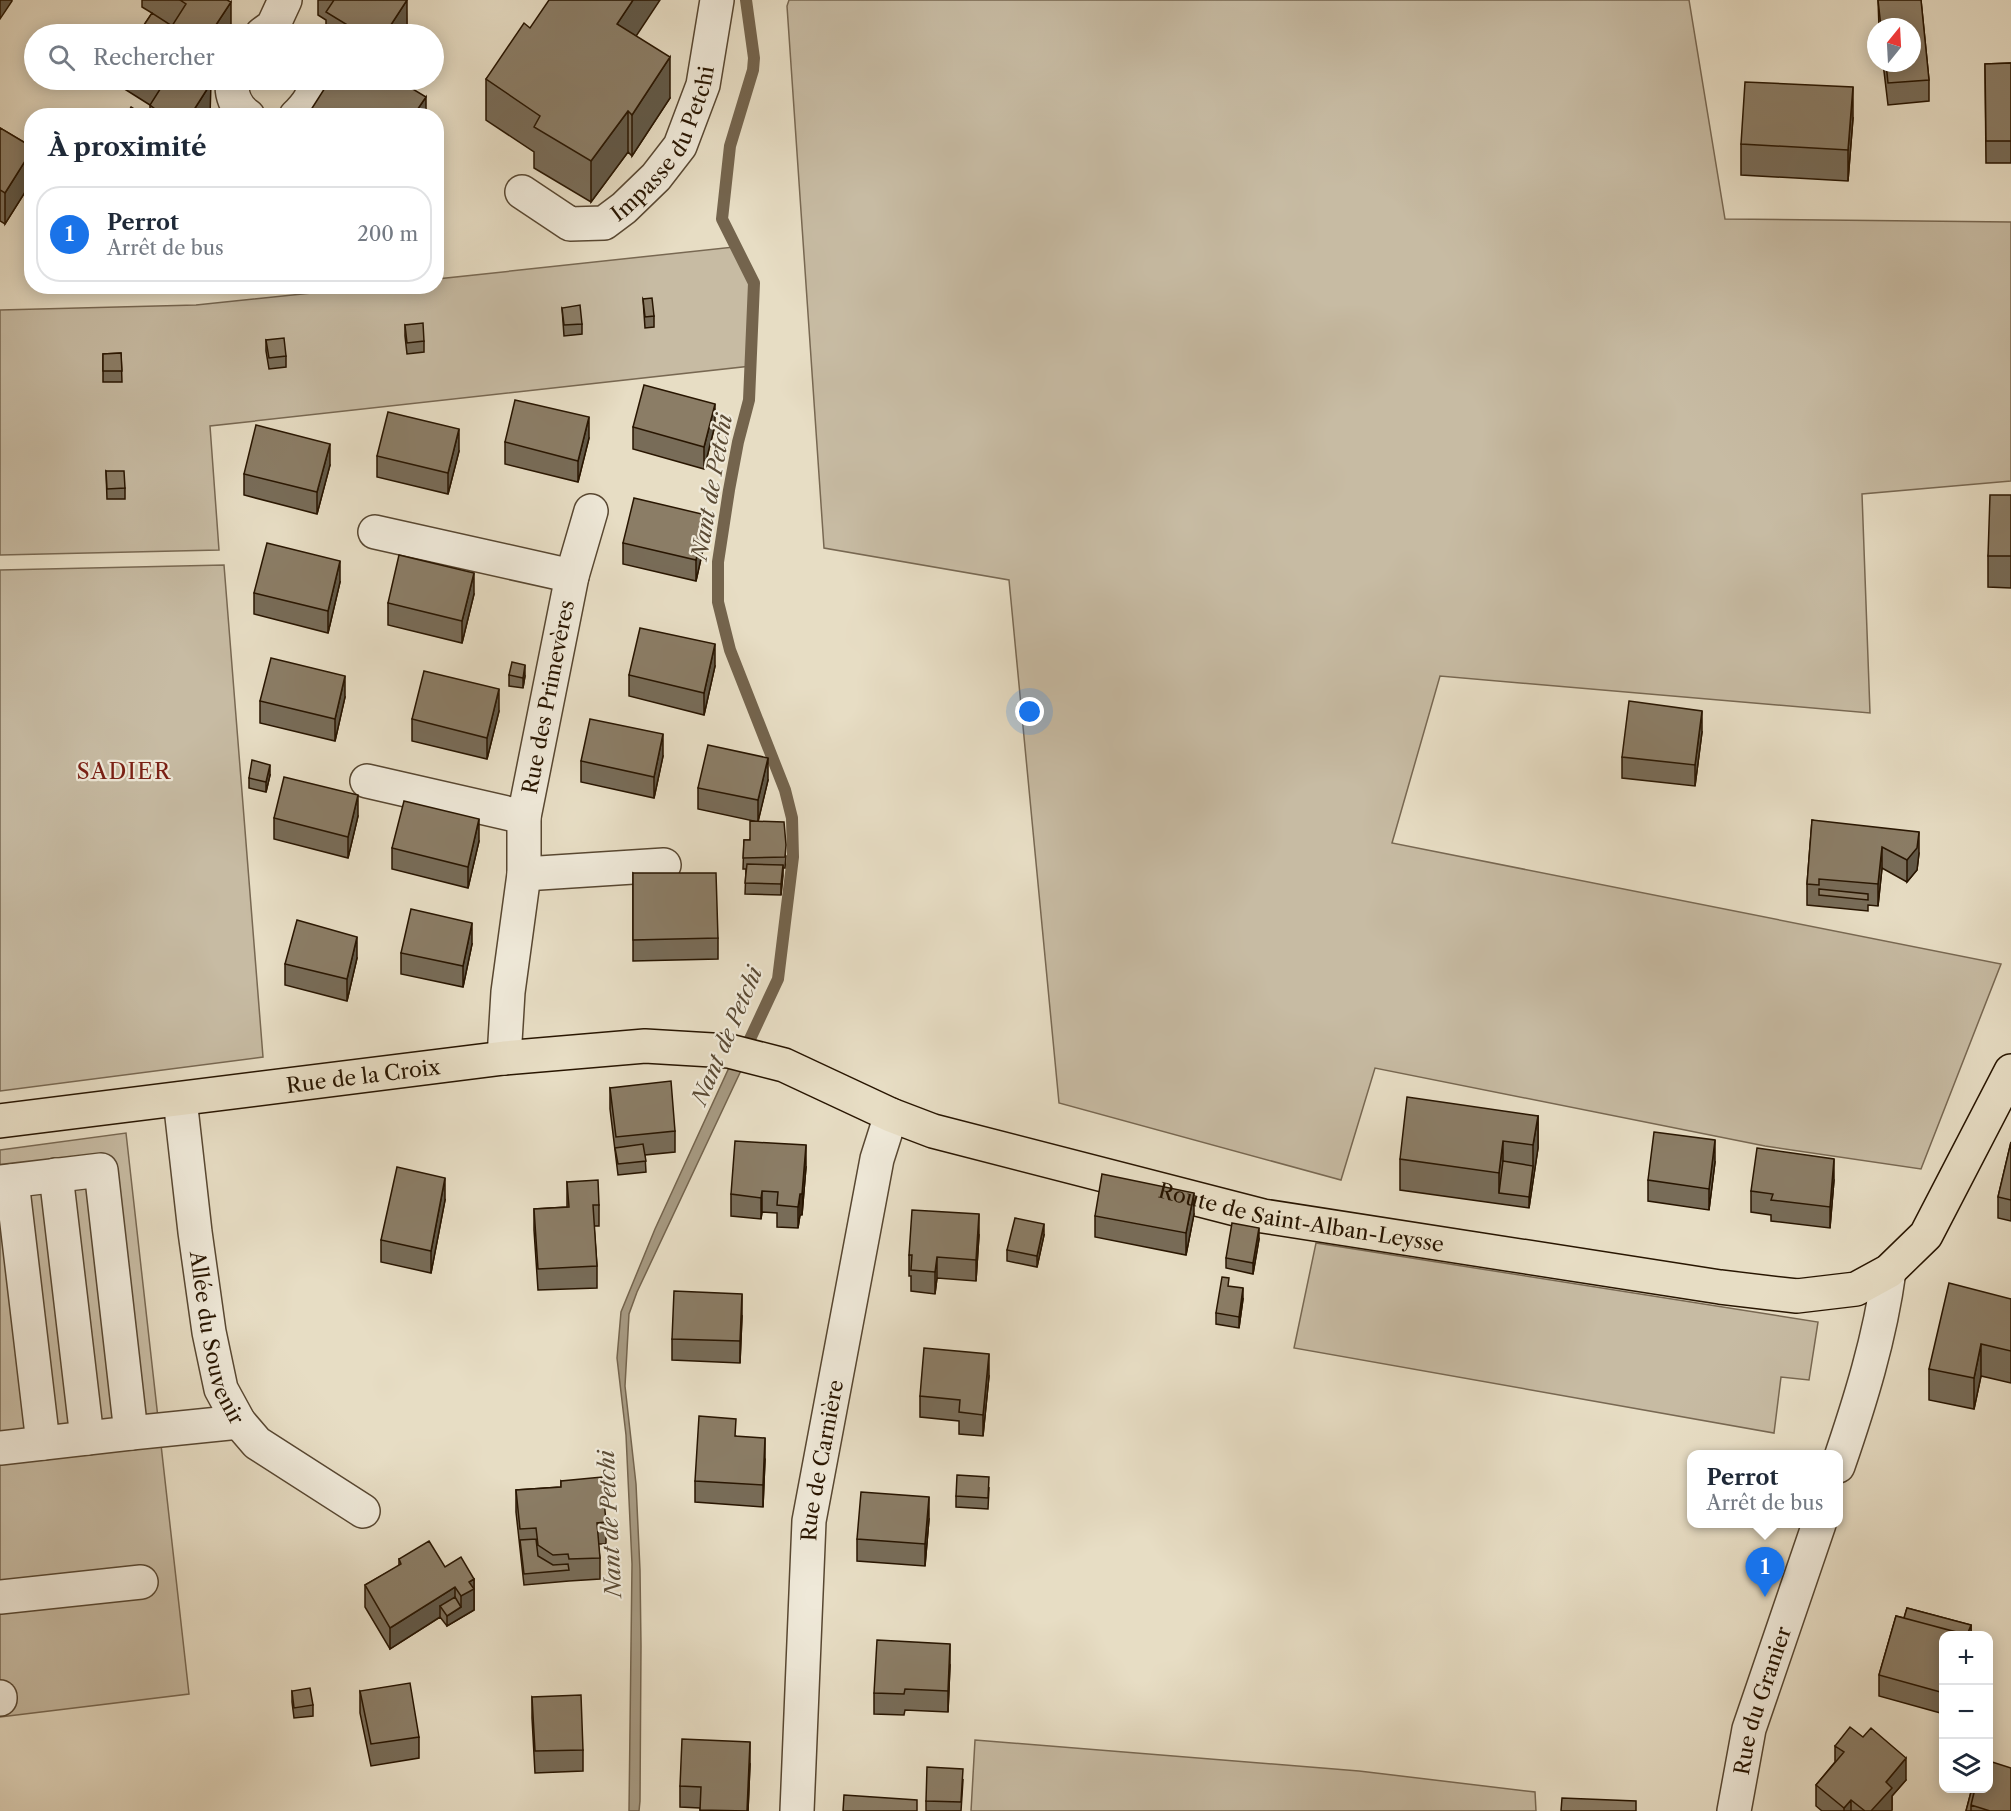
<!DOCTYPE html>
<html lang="fr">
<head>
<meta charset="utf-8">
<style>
  :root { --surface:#fff; --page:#f2f2f3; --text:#1f2937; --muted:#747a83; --line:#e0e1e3; --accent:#1a73e8 }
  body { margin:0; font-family:"Libre Caslon Text",serif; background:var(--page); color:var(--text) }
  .controls { position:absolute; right:18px; bottom:18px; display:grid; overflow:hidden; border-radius:12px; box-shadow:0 3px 15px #0003 }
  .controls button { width:54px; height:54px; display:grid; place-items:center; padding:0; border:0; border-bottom:2px solid var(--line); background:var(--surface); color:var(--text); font:30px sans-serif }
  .compass { position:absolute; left:1867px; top:18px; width:54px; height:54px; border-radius:50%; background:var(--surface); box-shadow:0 3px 15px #0003; rotate:18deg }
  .you { position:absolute; left:1030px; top:712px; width:21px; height:21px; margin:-15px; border:4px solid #fff; border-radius:50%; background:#1a73e8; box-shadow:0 0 0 9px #1a73e833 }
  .badge { display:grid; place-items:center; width:39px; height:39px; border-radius:50%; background:var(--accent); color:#fff; font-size:20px; font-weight:700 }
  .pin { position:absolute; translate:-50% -50px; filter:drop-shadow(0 2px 3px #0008) }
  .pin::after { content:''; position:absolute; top:32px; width:21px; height:18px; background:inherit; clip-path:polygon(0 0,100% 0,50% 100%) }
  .popup { position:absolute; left:1687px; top:1450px; width:156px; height:78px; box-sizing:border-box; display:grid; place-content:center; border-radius:12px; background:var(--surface); filter:drop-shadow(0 2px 4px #0005); font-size:20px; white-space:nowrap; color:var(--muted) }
  .popup b { font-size:22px; color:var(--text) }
  .popup::after { content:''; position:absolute; left:50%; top:100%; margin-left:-12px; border:12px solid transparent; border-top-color:var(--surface) }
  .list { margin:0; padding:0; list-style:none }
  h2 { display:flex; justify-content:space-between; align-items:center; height:78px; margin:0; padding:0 24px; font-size:26px }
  h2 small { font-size:20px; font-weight:400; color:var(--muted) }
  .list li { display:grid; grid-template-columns:39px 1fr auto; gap:18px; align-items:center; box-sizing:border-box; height:96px; margin:0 12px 12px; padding:0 12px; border:2px solid var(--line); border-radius:24px }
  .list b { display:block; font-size:22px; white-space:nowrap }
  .list p { margin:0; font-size:20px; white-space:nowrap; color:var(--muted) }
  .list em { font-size:20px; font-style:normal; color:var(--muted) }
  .icon { flex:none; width:33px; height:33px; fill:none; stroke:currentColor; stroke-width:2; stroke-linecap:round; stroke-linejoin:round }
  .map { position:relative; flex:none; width:2011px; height:1811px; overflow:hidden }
  .search { position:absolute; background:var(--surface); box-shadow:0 3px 15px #0003; left:24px; top:24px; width:420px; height:66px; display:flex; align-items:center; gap:15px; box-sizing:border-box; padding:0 21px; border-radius:33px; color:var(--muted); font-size:22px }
  .panel { position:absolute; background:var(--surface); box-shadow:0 3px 15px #0003; left:24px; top:108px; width:420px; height:186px; border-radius:24px }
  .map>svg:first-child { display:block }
  .green { fill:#c7bba3; stroke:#786852; stroke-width:1.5 }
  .water { fill:#a69981; stroke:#74644d; stroke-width:1.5 }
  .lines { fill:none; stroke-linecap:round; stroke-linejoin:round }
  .stream { stroke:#74644d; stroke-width:12 }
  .minor-casing { stroke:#584731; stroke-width:36 }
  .major-casing { stroke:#281500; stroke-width:36 }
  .minor { stroke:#efe9d9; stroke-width:33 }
  .major { stroke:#e7ddc4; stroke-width:33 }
  .wall { fill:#786c58; stroke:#281500; stroke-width:1.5 }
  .shaded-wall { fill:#615847; stroke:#281500; stroke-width:1.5 }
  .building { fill:#8b7d66; stroke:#281500; stroke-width:1.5 }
  .labels { text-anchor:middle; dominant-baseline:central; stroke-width:4.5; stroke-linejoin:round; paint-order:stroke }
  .street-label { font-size:21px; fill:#281500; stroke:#efe9d9 }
  .water-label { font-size:22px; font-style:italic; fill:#5a4a34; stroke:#efe9d9 }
  .neighbourhood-label { font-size:22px; letter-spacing:1.5px; fill:#7a1f14; stroke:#efe9d9 }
</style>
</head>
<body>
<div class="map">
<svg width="2011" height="1811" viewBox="0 0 2011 1811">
  <rect width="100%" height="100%" fill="#e7ddc4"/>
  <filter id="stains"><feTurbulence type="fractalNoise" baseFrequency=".00333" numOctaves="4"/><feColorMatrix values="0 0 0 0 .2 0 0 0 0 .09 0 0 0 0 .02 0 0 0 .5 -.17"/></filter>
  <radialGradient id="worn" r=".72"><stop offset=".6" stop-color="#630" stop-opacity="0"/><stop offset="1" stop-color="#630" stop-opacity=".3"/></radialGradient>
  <!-- green -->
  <path class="green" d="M789 0H1689L1725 219 2011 222V481L1862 494 1870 713 1440 676 1392 843 2001 964 1921 1169 1765 1146 1375 1068 1341 1180 1059 1103 1009 580 824 548 787 6Z
    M734 247 754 283 751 366 210 426 219 550 0 555V310L196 305 370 287 436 286 437 279Z
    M224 565 263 1057 0 1091V570Z
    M126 1133 189 1694 0 1717V1150Z
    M1316 1243 1818 1322 1809 1380 1781 1377 1774 1433 1294 1348Z
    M975 1740 1359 1771 1535 1792 1536 1811H971Z"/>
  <!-- water -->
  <path class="water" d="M733 1059 745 1062 637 1292 629 1314 625 1386 636 1484 640 1570 641 1646 640 1801 639 1811H629L632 1564 626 1435 617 1358 621 1312 655 1229Z"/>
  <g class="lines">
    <!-- stream -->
    <path class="stream" d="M743 1054 778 979 793 857 792 818 785 790 730 650 718 602V562L729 490 738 442 749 400 754 283 722 219 730 146 753 70 754 58 746 0"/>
    <!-- minor casing -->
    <g class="minor-casing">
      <g id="minor">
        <path d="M262 34 273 26 285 0"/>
        <path d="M233 80C230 94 236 108 248 116"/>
        <path d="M296 116C307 105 315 95 315 80"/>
        <path id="s1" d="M522 192 570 224 604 223 624 208 656 177 680 146 703 85 717 0"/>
        <path d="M375 532 572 576 524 817V874L508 992 504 1058"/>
        <path d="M572 576 591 511"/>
        <path d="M367 781 524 817"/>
        <path d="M524 874 664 865"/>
        <path id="s2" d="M180 1099 195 1232 209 1332 221 1389 239 1422 257 1443 363 1511"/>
        <path d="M56 1175 87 1438"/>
        <path d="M12 1181 43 1443"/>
        <path d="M0 1182 101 1170 131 1433 0 1448"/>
        <path d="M131 1433 239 1422"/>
        <path d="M1838 1466C1860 1402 1880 1338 1889 1271"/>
        <path d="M0 1597 141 1582"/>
        <path d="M0 1697V1699"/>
        <path id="s3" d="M797 1811 809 1521 877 1159 891 1115"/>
        <path id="s4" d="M1734 1811 1749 1729 1819 1524"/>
      </g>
    </g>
    <!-- major casing -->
    <g class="major-casing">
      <g id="major">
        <path id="s5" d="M0 1121 504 1058 645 1046 729 1051 784 1065 891 1115 933 1131 1263 1216 1720 1287 1797 1296 1856 1289 1889 1271 1926 1235 2011 1071"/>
      </g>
    </g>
    <!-- minor -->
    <use href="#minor" class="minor"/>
    <!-- major -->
    <use href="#major" class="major"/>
  </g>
  <!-- wall -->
  <path class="wall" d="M142 0H227L231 34H138L152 13 142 7Z
    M318 0H406L407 34H326V20L318 15Z
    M1878 0H1921L1929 80V101L1888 105 1883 63H1912V27H1879Z
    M530 28 636 36 670 98 632 156 628 152 591 202 534 168V152L486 120V79Z
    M2011 63V163H1986L1985 64Z
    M123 80H205L211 114 210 116H150V105L123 88Z
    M1853 118 1848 181 1741 175V144Z
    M0 128 32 147V181L5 224 0 221Z
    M643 299 654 316V327L645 328Z
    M562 308 582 324V334L564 336Z
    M405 325 424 341V352L407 354 405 336Z
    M266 340 286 356V367L269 369 266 351Z
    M121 353 122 382H103V354Z
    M715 425 704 469 633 449V427Z
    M589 438 578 482 505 464V442Z
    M459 451 448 494 377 477V456Z
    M330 465 317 514 244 495V474Z
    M106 471 125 488V499H107Z
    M2011 495V588L1988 587V556Z
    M706 536 696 581 623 564V543Z
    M340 582 328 633 254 614V593Z
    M474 594 462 643 388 625V603Z
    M715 666 704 715 629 696V675Z
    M509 675 525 676 523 688 509 686Z
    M345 697 335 741 260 723V701Z
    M499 711 487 759 412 741V719Z
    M1702 732 1695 786 1622 778V757Z
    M663 756 654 798 581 782V761Z
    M270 775 266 792 249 788V778Z
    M768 780 758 821 786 856 785 868H783L781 895 745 894 746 869H743L744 840H750L754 821 698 809V788Z
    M358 816 348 858 274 839V818Z
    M1812 820 1919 853 1917 870 1907 882 1882 868 1878 906 1868 905V911L1807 905V884Z
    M479 841 468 888 392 869V848Z
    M633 873 718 938V959L633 961Z
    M472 944 463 987 401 974V953Z
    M357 958 347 1001 285 985V964Z
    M610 1088 675 1131V1152L645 1155 646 1172 618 1175 610 1109Z
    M1538 1116V1148L1529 1208 1400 1190V1159Z
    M2011 1142V1221L1998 1218V1197Z
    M1715 1162 1709 1210 1648 1201V1180Z
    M806 1167 802 1215H800L798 1228 777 1227V1213L762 1212 761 1219 731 1216V1194Z
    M1834 1180 1830 1228 1771 1221V1215L1751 1212V1191Z
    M567 1182 599 1205V1226H594L597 1266V1288L538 1290 534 1230V1209L567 1207Z
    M445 1200 431 1273 381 1262V1240Z
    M1194 1214 1186 1255 1095 1237V1216Z
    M979 1235 976 1281 937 1278 935 1294 911 1291V1276H909V1255Z
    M1044 1235 1037 1267 1007 1261V1250Z
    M1259 1239 1253 1274 1226 1268V1258Z
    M1243 1299 1239 1328 1216 1324V1313Z
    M2011 1299V1383L1981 1376 1974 1409 1929 1400V1369Z
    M742 1316 740 1363 672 1360V1339Z
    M989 1376 983 1436 959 1434V1421L920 1417V1396Z
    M736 1436 765 1459 763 1507 695 1502V1481Z
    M561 1481 606 1522V1544H598L600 1558V1579L569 1581 524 1585 516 1512V1490L561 1487Z
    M989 1488 988 1509 956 1507V1496Z
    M929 1519 925 1566 857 1561V1539Z
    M399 1559 445 1567 474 1579V1610L447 1626 440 1617 390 1649 365 1607V1585L399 1566Z
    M1907 1608 1971 1625V1635H1944V1714L1879 1696V1675L1896 1616 1904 1618Z
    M950 1665 948 1712 905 1710 904 1715 874 1714V1693Z
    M292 1691 313 1705V1716L294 1718 292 1702Z
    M360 1691 419 1737V1758L371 1766 360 1713Z
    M532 1697 583 1750V1771L535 1773 532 1718Z
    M1835 1746 1906 1780 1892 1796V1810L1891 1811H1822L1816 1806V1785L1835 1762Z
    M750 1764 748 1811H700V1808L680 1807V1786Z
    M963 1780 961 1811H926V1801Z
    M1971 1788H1989L2011 1811H1966L1971 1792Z"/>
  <!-- shaded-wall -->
  <path class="shaded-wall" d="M0 0H12V1L0 19Z
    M407 0V34H385Z
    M633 0H660L617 65V24Z
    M231 2V34H210Z
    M670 57V98L632 156V115Z
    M211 83 210 116H190Z
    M1853 87V118L1848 181V150Z
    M426 97V116H413Z
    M628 111V152L591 202V161Z
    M32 150V181L5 224V193Z
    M715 404V425L704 469V447Z
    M589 417V438L578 482V461Z
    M459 429V451L448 494V473Z
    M330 444V465L317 514V492Z
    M706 515V536L696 581V560Z
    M340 561V582L328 633V611Z
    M474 573V594L462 643V621Z
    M715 644V666L704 715V693Z
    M525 665V676L523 688V678Z
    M345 676V697L335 741V719Z
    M499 689V711L487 759V738Z
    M1702 711V732L1695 786V765Z
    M663 734V756L654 798V777Z
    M768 758V780L758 822V800Z
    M270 765V775L266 792V782Z
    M358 795V816L348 858V837Z
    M479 819V841L468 888V867Z
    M1919 832V853L1917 870 1907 882V860Z
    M1882 847V868L1878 906V884Z
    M783 865V876L781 895V884Z
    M472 923V944L463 987V966Z
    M357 937V958L347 1001V979Z
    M1538 1116V1148L1529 1208V1197L1533 1166V1145Z
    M1715 1140V1162L1709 1210V1189Z
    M1503 1141V1172L1499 1193V1173Z
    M806 1145V1167L802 1215V1194Z
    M1834 1159V1180L1830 1228V1207Z
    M445 1178V1200L431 1273V1251Z
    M762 1191V1212L761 1219V1198Z
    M1194 1193V1214L1186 1255V1233Z
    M800 1194V1215L798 1228V1207Z
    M979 1214V1235L976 1281V1260Z
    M1044 1224V1235L1037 1267V1256Z
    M1259 1228V1239L1253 1274V1263Z
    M937 1257V1278L935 1294V1272Z
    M1243 1288V1299L1239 1328V1317Z
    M742 1294V1316L740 1363V1341Z
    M1981 1344V1376L1974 1409V1378Z
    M989 1354V1376L983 1436V1415Z
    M765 1438V1459L763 1507V1485Z
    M929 1497V1519L925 1566V1544Z
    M474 1579V1610L447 1626V1616L461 1607V1596L469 1582Z
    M455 1587V1608L440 1606V1617L390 1649V1628Z
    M1971 1625V1635H1967Z
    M950 1644V1665L948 1712V1691Z
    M750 1742V1764L748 1811H747Z
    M1906 1758V1780L1892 1796V1810L1891 1811H1871L1886 1782Z
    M1851 1800V1811H1844V1808Z"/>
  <!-- building -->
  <path class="building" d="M180 0H227L231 2 210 34H138L152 13 172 26 186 4Z
    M334 0H407L385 34H362L326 12Z
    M549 0H633L617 24 670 57 632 115 628 111 591 161 534 127 540 116 486 79 524 23 530 28Z
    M1878 0H1921L1929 80 1888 83 1886 63H1912V27H1881Z
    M2011 63V141H1986L1985 64Z
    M158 80H205L211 83 190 116H164L150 105 164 83Z
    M330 80H345L358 87 364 80H398L426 97 413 116H356L353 114 352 116H307Z
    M1745 82 1853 87 1848 150 1741 144Z
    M131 107 145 116H126Z
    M0 128 32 147V150L5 193 0 190Z
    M652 298 654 316 645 317 643 299Z
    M580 305 582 324 564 325 562 308Z
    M423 323 424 341 407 343 405 325Z
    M284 338 286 356 269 358 266 340Z
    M121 353 122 371H103V354Z
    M644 385 715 404 704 447 633 427Z
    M515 400 589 417 578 461 505 442Z
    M388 412 459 429 448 473 377 456Z
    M256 425 330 444 317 492 244 474Z
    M106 471H124L125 488 107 489Z
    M1990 495H2011V556H1988Z
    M634 498 706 515 696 560 623 543Z
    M267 543 340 561 328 611 254 593Z
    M399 555 474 573 462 621 388 603Z
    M640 628 715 644 704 693 629 675Z
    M271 658 345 676 335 719 260 701Z
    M512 662 525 665 523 678 509 675Z
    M424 671 499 689 487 738 412 719Z
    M1629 701 1702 711 1695 765 1622 757Z
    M590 719 663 734 654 777 581 761Z
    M708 745 768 758 758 800 698 788Z
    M252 760 270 765 266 782 249 778Z
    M284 777 358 795 348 837 274 818Z
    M404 801 479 819 468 867 392 848Z
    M1812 820 1919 832 1917 848 1907 860 1882 847 1878 884 1819 879V885L1807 884Z
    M750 821 784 822 786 845 785 857 743 858 744 840H750Z
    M747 864 783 865 781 884 745 883Z
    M633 873H716L718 938 633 940Z
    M1819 889 1868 894V900L1819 895Z
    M411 909 472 923 463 966 401 953Z
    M297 920 357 937 347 979 285 964Z
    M671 1081 675 1131 616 1137 610 1088Z
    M1407 1097 1538 1116 1533 1145 1503 1141 1499 1173 1400 1159Z
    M1654 1132 1715 1140 1709 1189 1648 1180Z
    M735 1141 806 1145 802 1194H800L798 1207 777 1205 778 1192 762 1191 761 1198 731 1194Z
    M2011 1142V1200L1998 1197Z
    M643 1144 646 1161 618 1164 615 1148Z
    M1757 1148 1834 1159 1830 1207 1771 1200 1773 1194 1751 1191Z
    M1503 1161 1533 1166 1529 1197 1499 1193Z
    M397 1167 445 1178 431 1251 381 1240Z
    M1102 1174 1194 1193 1186 1233 1095 1216Z
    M598 1180 599 1205H593L597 1266 538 1269 534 1209 569 1207 567 1182Z
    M912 1210 979 1214 976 1260 937 1257 935 1272 911 1270 912 1255H909Z
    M1015 1218 1044 1224 1037 1256 1007 1250Z
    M1232 1223 1259 1228 1253 1263 1226 1258Z
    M1222 1277 1229 1278 1228 1286 1243 1288 1239 1317 1216 1313Z
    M1949 1283 2011 1299V1351L1981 1344 1974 1378 1929 1369Z
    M674 1291 742 1294 740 1341 672 1339Z
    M924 1348 989 1354 983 1415 959 1412 960 1400 920 1396Z
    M699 1416 736 1419 735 1436 765 1438 763 1485 695 1481Z
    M957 1475 989 1477 988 1498 956 1496Z
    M602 1477 606 1522 597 1523 600 1558 569 1559 568 1554 553 1555 538 1545 536 1528 520 1529 516 1490 561 1487V1481Z
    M861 1492 929 1497 925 1544 857 1539Z
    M536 1539 538 1556 553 1565 568 1564 569 1570 524 1574 520 1540Z
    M429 1541 445 1567 461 1557 474 1579 469 1582 474 1589 461 1596 455 1587 390 1628 365 1585 401 1564 399 1559Z
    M455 1597 461 1607 447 1616 440 1606Z
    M1907 1608 1971 1625 1967 1635 1904 1618Z
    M1896 1616 1968 1635H1944V1693L1879 1675Z
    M877 1640 950 1644 948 1691 905 1689 904 1694 874 1693Z
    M410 1683 419 1737 371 1744 360 1691Z
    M310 1688 313 1705 294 1708 292 1691Z
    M581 1695 583 1750 535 1751 532 1697Z
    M1850 1727 1863 1737 1871 1728 1906 1758 1886 1782 1892 1788 1871 1811H1865L1851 1800 1844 1808 1816 1785 1844 1752 1835 1746Z
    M682 1739 750 1742 747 1811 700 1810 701 1787 680 1786Z
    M1989 1761 2011 1768V1811H1990L1971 1805 1975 1788H1989Z
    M927 1767 963 1769 961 1802 926 1801Z
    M1971 1792 1974 1793 1971 1805V1811H1966Z
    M844 1795 917 1800V1811H843Z
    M1562 1798 1636 1801V1811H1561Z"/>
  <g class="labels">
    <!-- street labels -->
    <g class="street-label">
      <text stroke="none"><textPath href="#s1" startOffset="194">Impasse du Petchi</textPath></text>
      <text transform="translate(548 697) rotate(-79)">Rue des Primevères</text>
      <text stroke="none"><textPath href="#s5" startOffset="366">Rue de la Croix</textPath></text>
      <text stroke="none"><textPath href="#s5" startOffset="1332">Route de Saint-Alban-Leysse</textPath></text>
      <text stroke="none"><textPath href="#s2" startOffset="242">Allée du Souvenir</textPath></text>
      <text stroke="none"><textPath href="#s3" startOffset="352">Rue de Carnière</textPath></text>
      <text stroke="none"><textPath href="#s4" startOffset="114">Rue du Granier</textPath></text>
    </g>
    <!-- water labels -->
    <g class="water-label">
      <text transform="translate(712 487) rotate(-80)">Nant de Petchi</text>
      <text transform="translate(727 1036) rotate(-67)">Nant de Petchi</text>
      <text transform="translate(610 1524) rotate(-93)">Nant de Petchi</text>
    </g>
    <!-- neighbourhood labels -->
    <g class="neighbourhood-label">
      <text x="124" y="771">SADIER</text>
    </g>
  </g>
  <rect width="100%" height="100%" filter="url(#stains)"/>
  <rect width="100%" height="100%" fill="url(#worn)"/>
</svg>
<div class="controls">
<button>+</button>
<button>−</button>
<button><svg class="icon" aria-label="layers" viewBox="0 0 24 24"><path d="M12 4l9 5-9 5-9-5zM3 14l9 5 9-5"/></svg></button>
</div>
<svg class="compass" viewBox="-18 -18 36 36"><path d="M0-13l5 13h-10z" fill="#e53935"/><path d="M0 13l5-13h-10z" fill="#747a83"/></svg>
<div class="you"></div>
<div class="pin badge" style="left:1765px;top:1597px">1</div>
<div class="popup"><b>Perrot</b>Arrêt de bus</div>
<div class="search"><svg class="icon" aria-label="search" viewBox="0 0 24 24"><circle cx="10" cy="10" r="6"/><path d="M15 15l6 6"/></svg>Rechercher</div>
<section class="panel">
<h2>À proximité<small></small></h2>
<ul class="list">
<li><span class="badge">1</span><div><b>Perrot</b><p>Arrêt de bus</p></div><em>200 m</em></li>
</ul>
</section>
</div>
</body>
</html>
